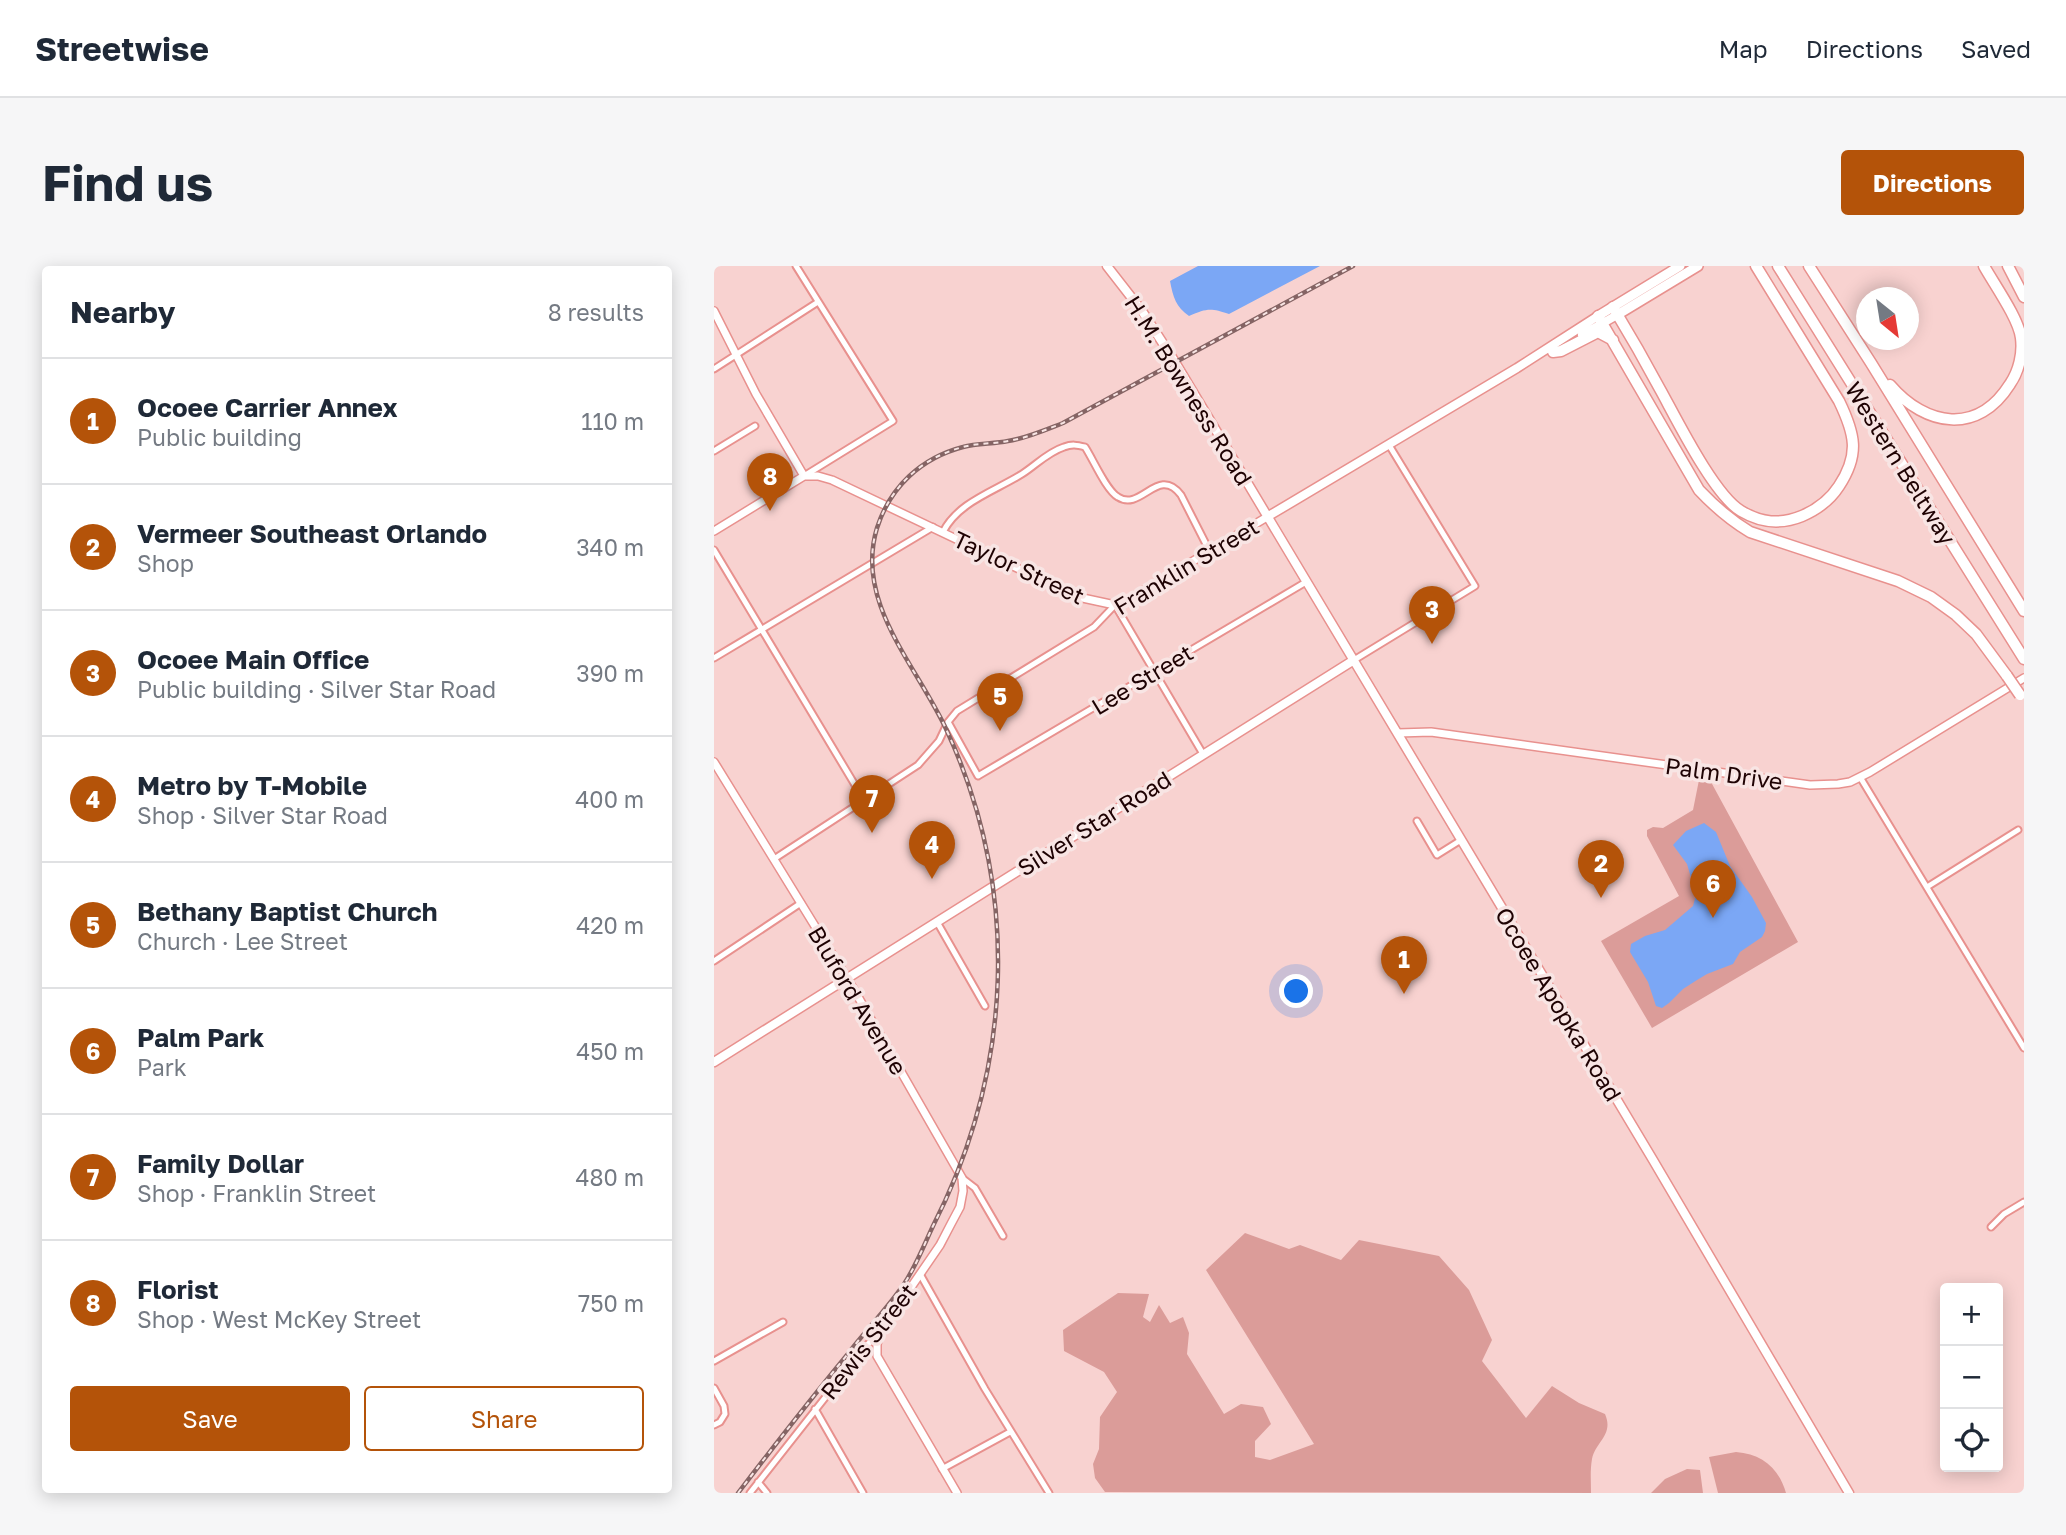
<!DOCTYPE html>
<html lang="en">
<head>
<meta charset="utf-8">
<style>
  :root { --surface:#fff; --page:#f6f6f7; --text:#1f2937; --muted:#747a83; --line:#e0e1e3; --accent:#b45309 }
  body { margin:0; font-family:"Golos Text",sans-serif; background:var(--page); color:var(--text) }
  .controls { position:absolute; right:21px; bottom:21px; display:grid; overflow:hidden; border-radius:7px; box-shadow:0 4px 18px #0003 }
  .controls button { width:63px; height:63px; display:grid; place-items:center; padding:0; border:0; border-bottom:2px solid var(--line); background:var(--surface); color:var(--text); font:35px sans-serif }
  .compass { position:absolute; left:1142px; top:21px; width:63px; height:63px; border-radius:50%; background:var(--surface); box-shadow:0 4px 18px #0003; rotate:150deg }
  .you { position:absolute; left:583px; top:726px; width:24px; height:24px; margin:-18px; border:5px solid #fff; border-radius:50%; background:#1a73e8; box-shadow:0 0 0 10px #1a73e833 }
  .badge { display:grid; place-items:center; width:46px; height:46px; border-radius:50%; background:var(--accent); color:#fff; font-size:23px; font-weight:700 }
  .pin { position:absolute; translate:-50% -58px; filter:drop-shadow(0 2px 4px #0008) }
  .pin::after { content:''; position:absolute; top:37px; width:24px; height:21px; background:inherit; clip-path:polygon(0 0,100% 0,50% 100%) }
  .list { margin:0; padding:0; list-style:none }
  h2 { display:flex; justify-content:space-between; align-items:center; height:91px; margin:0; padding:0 28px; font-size:30px }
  h2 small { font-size:23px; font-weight:400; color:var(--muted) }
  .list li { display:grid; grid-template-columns:46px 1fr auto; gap:21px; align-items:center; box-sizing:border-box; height:126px; padding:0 28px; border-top:2px solid var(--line) }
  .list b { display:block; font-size:26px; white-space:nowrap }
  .list p { margin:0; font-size:23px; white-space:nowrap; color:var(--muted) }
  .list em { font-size:23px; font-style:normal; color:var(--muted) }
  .actions { display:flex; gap:14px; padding:21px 28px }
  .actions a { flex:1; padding:16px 0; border:2px solid var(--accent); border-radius:7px; text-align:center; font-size:24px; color:var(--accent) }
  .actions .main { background:var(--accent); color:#fff }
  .icon { flex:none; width:38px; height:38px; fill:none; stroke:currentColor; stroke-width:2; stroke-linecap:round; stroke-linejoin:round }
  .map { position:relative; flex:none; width:1310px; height:1227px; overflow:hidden; border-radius:7px }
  header { display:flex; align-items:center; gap:42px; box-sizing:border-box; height:98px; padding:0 35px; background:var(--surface); border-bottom:2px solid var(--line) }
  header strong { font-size:33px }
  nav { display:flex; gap:38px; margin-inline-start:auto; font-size:24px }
  .intro { display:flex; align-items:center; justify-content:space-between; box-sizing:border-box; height:168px; padding:0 42px }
  h1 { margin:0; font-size:49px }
  .button { padding:18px 32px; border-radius:7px; background:var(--accent); color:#fff; font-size:24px; font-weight:700 }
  main { display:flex; gap:42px; padding:0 42px }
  aside { flex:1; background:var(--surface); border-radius:7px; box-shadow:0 4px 18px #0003 }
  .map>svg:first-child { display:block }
  .green { fill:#db9c99 }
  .water { fill:#7ba7f5 }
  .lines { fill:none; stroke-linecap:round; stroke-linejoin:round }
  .minor-casing { stroke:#e8918e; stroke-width:9 }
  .tertiary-casing { stroke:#e8918e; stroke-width:10 }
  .secondary-casing { stroke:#e8918e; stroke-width:11 }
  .primary-casing { stroke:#e8918e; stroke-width:12 }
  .motorway-casing { stroke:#e8918e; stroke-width:13 }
  .minor { stroke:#fff; stroke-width:5 }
  .tertiary { stroke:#fff; stroke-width:7 }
  .secondary { stroke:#fff; stroke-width:8 }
  .primary { stroke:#fff; stroke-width:9 }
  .motorway { stroke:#fff; stroke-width:10 }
  .rail-casing { stroke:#856464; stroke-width:4.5 }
  .rail { stroke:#f8e5e4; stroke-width:2; stroke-dasharray:5; stroke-linecap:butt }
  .motorway-bridge-casing { stroke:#e8918e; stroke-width:13; stroke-linecap:butt }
  .motorway-bridge { stroke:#fff; stroke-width:10 }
  .labels { text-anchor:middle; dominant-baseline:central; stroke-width:7; stroke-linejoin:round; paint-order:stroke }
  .street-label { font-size:23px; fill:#1e0203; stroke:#f8e5e4 }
</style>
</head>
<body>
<header>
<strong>Streetwise</strong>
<nav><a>Map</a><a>Directions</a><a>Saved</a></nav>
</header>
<div class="intro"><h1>Find us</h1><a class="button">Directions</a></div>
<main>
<aside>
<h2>Nearby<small>8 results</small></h2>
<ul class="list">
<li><span class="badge">1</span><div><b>Ocoee Carrier Annex</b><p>Public building</p></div><em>110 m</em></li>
<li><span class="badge">2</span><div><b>Vermeer Southeast Orlando</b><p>Shop</p></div><em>340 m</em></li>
<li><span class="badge">3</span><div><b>Ocoee Main Office</b><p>Public building · Silver Star Road</p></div><em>390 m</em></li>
<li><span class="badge">4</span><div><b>Metro by T-Mobile</b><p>Shop · Silver Star Road</p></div><em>400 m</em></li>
<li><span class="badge">5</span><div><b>Bethany Baptist Church</b><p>Church · Lee Street</p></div><em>420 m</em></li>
<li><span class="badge">6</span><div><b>Palm Park</b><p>Park</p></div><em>450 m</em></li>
<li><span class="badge">7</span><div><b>Family Dollar</b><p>Shop · Franklin Street</p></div><em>480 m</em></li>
<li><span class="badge">8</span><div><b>Florist</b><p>Shop · West McKey Street</p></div><em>750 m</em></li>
</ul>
<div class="actions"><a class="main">Save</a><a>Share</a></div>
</aside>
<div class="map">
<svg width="1310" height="1227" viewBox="0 0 1310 1227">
  <rect width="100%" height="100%" fill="#f8d2d0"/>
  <!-- green -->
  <path class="green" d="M985 514 997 516 1084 676 938 762 887 675 965 630 933 570V564L939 561 949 562 979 544Z
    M531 967 575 983 586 979 627 994 645 974 725 990 755 1024 778 1074 768 1095 812 1152 838 1120 865 1137 891 1148C900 1169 882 1175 878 1193 876 1204 877 1216 877 1227L391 1226 381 1212 379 1198 385 1183 386 1151 403 1126 390 1106 350 1085 349 1064 404 1027 435 1028 429 1051 436 1056 445 1039 456 1057 469 1051 475 1067 473 1088 510 1148 527 1138 549 1141 557 1158 541 1175V1191L556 1194 600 1178 492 1004Z
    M1022 1186C1048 1188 1065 1202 1072 1227H1004L995 1191Z
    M973 1203 986 1204 989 1227H937L951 1213Z"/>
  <!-- water -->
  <path class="water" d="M484 0H606L515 48C497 42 493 42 475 50 462 41 459 31 456 15Z
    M990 557 1002 566 1016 600 1038 631 1052 657 1051 665 1048 671 1026 686 1019 698 993 708 983 714 969 723 955 737 948 742 942 740 934 716 916 686 917 678 931 670 951 664 979 640 982 629 973 598 959 579 972 565Z"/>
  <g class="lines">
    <!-- minor casing -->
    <g class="minor-casing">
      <path id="minor" d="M82 0 179 155 90 210
        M0 103 104 36
        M0 185 41 160
        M229 266C244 236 281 225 308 208 322 199 334 186 350 181 358 178 363 179 371 181 379 193 392 224 404 231 427 246 444 199 467 229L496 286
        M0 284 150 534
        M0 392 219 261
        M640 394 761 320 675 179
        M234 456 264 510 592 316
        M1146 511 1310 782
        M703 555 723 589 747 574
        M60 593 204 499 225 475 234 456 243 445 380 361 401 339 489 488
        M1213 621 1304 564
        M223 656 271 740
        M0 695 87 637
        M248 912 261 922 289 970
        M1277 961 1290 948 1310 936
        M206 1008 271 1123 335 1227
        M0 1095 69 1056
        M0 1122 10 1140 11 1148 6 1156 0 1159
        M101 1143 149 1227
        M228 1203 296 1166
        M44 1216 53 1227
        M36 1227 151 1081 165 1067"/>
    </g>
    <!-- tertiary casing -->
    <g class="tertiary-casing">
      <path id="tertiary" d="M0 45 42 128 90 210
        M90 210H104L118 214 364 331 401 339 417 332 553 251
        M0 265 90 210
        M684 467 717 466 1096 519 1124 518 1136 516 1156 506 1310 412
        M0 496 139 722 248 912 249 925 246 941 238 956 226 979 167 1065 163 1078V1090L243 1227"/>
    </g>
    <!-- secondary casing -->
    <g class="secondary-casing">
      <path id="secondary" d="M393 0 428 45 461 96 939 894 1135 1227
        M868 69 903 49
        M553 251 803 102 884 50
        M0 796 640 394"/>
    </g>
    <!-- primary casing -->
    <g class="primary-casing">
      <path id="primary" d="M903 49 984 0
        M884 50 966 0"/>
    </g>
    <!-- motorway casing -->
    <g class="motorway-casing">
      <path id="motorway" d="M1064 0 1310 393
        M1095 0 1157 97 1310 345
        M1294 0 1310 31
        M899 41C916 69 932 97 947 125 963 154 1000 229 1027 245 1047 257 1066 259 1088 250 1102 244 1116 234 1125 220 1146 188 1141 168 1125 135L1042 0
        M884 50 985 224C1001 241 1016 254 1036 266L1184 315 1217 331 1242 349 1262 368 1293 410
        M839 86 847 85 884 66 899 74
        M1176 119C1212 161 1264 169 1296 118 1305 105 1309 87 1307 72 1305 53 1280 18 1270 0"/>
    </g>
    <!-- minor -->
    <use href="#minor" class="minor"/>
    <!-- tertiary -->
    <use href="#tertiary" class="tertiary"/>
    <!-- secondary -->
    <use href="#secondary" class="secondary"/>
    <!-- primary -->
    <use href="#primary" class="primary"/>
    <!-- motorway -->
    <use href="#motorway" class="motorway"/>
    <!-- rail casing -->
    <g class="rail-casing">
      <path id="rail" d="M24 1227C60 1180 96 1134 133 1089 151 1065 173 1043 190 1018 202 1000 210 979 219 960 299 803 307 626 233 465 204 401 140 337 163 262 176 221 207 192 249 181 263 177 279 178 294 175 313 172 331 164 349 157L639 0"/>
    </g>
    <!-- rail -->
    <use href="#rail" class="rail"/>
    <!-- motorway-bridge casing -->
    <g class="motorway-bridge-casing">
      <path id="motorway-bridge" d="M1293 410 1306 429"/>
    </g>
    <!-- motorway-bridge -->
    <use href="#motorway-bridge" class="motorway-bridge"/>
  </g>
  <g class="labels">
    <!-- street labels -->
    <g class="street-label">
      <text transform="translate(475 124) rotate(58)">H.M. Bowness Road</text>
      <text transform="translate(1187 197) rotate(58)">Western Beltway</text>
      <text transform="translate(472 300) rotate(-31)">Franklin Street</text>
      <text transform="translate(305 301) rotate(25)">Taylor Street</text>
      <text transform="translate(428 413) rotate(-31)">Lee Street</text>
      <text transform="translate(1010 507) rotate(8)">Palm Drive</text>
      <text transform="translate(380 557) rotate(-32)">Silver Star Road</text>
      <text transform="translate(144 734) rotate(59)">Bluford Avenue</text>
      <text transform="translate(845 738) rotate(59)">Ocoee Apopka Road</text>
      <text transform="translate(154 1075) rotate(-52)">Rewis Street</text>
    </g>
  </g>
</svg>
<div class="controls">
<button>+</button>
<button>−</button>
<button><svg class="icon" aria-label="locate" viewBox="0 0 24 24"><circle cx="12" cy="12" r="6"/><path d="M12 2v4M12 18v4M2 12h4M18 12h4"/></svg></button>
</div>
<svg class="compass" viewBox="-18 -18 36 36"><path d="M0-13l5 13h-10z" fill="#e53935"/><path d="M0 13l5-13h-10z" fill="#747a83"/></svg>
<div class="you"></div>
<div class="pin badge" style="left:690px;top:728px">1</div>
<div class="pin badge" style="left:887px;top:632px">2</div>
<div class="pin badge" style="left:718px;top:378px">3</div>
<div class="pin badge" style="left:218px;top:613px">4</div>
<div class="pin badge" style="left:286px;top:465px">5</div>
<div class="pin badge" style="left:999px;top:652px">6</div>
<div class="pin badge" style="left:158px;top:567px">7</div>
<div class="pin badge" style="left:56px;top:245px">8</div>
</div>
</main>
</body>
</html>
